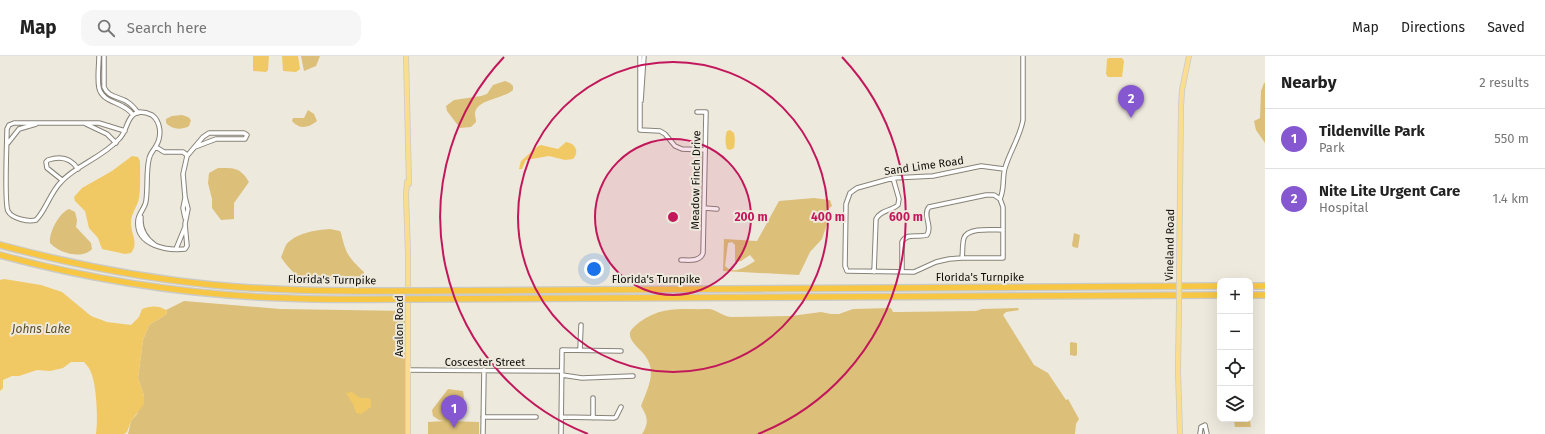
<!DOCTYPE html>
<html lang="en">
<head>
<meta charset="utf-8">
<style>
  :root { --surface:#fff; --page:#f6f6f6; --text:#222; --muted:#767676; --line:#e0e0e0; --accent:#8557d0 }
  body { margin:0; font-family:"Fira Sans",sans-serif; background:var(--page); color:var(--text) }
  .controls { position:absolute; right:12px; bottom:12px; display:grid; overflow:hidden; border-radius:8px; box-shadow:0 4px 16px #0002 }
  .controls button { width:36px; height:36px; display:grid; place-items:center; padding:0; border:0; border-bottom:1px solid var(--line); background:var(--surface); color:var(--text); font:20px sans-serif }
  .you { position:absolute; left:594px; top:213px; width:14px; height:14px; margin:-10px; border:3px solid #fff; border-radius:50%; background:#1a73e8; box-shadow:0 0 0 6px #1a73e833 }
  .badge { display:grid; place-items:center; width:26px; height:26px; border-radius:50%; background:var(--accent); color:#fff; font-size:13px; font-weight:700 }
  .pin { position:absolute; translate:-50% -33px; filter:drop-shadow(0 1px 2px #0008) }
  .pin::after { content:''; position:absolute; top:21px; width:14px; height:12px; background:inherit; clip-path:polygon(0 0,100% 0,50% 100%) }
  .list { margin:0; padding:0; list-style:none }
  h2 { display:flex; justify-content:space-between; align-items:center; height:52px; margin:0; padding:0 16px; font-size:17px }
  h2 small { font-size:13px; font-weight:400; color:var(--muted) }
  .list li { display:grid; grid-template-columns:26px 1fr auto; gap:12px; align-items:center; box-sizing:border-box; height:60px; padding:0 16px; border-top:1px solid var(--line) }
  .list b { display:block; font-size:15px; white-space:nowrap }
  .list p { margin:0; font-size:13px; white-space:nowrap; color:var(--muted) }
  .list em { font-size:13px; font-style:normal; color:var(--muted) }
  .icon { flex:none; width:22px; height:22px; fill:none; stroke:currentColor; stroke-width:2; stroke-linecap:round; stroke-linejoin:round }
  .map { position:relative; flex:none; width:1265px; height:378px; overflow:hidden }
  header { display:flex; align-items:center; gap:24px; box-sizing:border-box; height:56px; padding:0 20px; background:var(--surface); border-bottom:1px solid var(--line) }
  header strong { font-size:19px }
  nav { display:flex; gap:22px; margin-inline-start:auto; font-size:14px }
  .search { width:280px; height:36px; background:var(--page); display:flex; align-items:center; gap:10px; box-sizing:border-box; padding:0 14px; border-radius:12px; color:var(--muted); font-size:15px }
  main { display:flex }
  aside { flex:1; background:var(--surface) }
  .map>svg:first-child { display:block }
  .green { fill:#dcbf79; fill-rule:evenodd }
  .water { fill:#f0c965 }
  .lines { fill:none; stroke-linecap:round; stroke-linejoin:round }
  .minor-casing { stroke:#878378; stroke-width:5.5 }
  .major-casing { stroke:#cacac9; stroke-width:6 }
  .highway-casing { stroke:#cacac9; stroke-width:8 }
  .minor { stroke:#fff; stroke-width:3.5 }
  .major { stroke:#fadd8f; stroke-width:4.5 }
  .highway { stroke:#f7c744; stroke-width:5.5 }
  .major-bridge-casing { stroke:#cacac9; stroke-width:6; stroke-linecap:butt }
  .highway-bridge-casing { stroke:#cacac9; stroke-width:8; stroke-linecap:butt }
  .major-bridge { stroke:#fadd8f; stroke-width:4.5 }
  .highway-bridge { stroke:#f7c744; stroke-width:5.5 }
  .ring { fill:none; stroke:#c2185b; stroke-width:2 }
  .labels { text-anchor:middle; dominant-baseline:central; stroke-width:4; stroke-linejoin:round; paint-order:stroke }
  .street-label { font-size:11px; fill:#0f0d09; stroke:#eee9dd }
  .water-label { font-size:12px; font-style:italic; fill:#5d4d24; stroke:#eee9dd }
  .centre { fill:#c2185b; stroke:#eee9dd; stroke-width:2 }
  .ring-label { font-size:12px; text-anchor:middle; font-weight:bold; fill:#c2185b; stroke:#eee9dd; stroke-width:4; stroke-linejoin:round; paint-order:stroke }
</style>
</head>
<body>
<header>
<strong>Map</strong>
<div class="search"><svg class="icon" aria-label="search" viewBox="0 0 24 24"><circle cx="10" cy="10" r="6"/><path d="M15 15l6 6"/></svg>Search here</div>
<nav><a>Map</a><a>Directions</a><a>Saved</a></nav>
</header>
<main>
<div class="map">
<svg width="1265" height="378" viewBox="0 0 1265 378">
  <rect width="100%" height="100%" fill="#eee9dd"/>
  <!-- green -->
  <path class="green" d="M301 0H320L316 10 304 15Z
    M505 25 510 27 513 30V34C504 43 477 43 475 57 475 60 476 63 476 66L471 71 460 72 447 55 446 50 454 44 481 40 487 38 493 29Z
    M1264 27H1265V87L1256 74 1254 65 1260 62 1261 35Z
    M308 54 314 58 317 65C308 72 300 74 292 65L293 62H304Z
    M182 59 188 61 191 64 189 70C182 74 172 74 166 67V63L172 60Z
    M218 112C234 112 240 111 249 126L234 147V163L221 164 212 152V143L208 127 209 117Z
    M814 142 830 144 832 150 824 156 827 168 822 183 810 196 799 219 723 215 724 183 757 185 779 145ZM732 186 735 189V206L741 205 750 199 755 205C746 210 734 220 725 210L728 187Z
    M69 153 75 156 77 164 76 171 91 187 92 193C82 204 59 197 50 187 49 176 59 157 69 153Z
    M330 173 340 175 341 177C346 198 348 201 364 216V218C356 224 346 223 336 223 328 223 320 227 312 226 300 225 287 211 281 201 283 197 284 193 286 189 295 177 316 174 330 173Z
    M1074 177 1080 179 1078 192 1073 191 1072 189Z
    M184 245 280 253 408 255V378H128L131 365 137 358 144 340 138 322 143 284 149 269 167 258 166 254Z
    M891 252 893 256H900L976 255 982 253 1018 252 1019 254 1006 256 1003 259 1034 309 1048 317 1066 344 1068 343 1079 363 1076 368 1075 378H642C649 367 648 361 641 350 649 329 659 312 640 294 637 291 630 284 630 279 629 275 634 271 636 269 661 249 679 254 709 253 717 254 722 260 731 261L791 260 821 256 831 258H839L853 253Z
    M1071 286 1077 287V299L1075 300 1070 299V287Z
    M448 333 463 335C466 349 461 361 448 365L479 366V378H428V366L444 365 439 364 433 360 432 354Z
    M1239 363 1250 365 1251 371H1235L1234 365Z"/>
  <!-- water -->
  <path class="water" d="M253 0H269L268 14 266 16 253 15Z
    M282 0H298L300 13 296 16 283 15Z
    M1109 2H1122L1124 5 1122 21H1108L1106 18 1107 3Z
    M730 74 734 77 735 84 734 92 730 94 727 93C725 88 725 79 727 75Z
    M566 86C575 87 580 96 573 103L565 104 549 100 526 104 522 113H519L521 105 538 90 541 89 558 93Z
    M132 100 138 101 140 105C140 115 141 138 138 146 135 154 131 159 131 167 131 178 139 187 131 197L125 198 102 193 98 182 89 172 85 155 75 145 74 141 82 132 112 115Z
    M4 223 41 229 62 236 91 260 107 266 131 269 139 261 142 253C150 250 158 249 166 254L167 258 149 269 143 284 138 322 144 340V348L131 365 127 376 124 378H96C98 363 97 328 90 314 89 311 86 309 84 306H71L63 312 50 315 37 314 19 320H12L3 324V332L0 335V224Z
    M352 336 360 342H369L371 344V351L361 358 356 357 353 348 346 337Z"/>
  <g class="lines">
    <!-- minor casing -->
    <g class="minor-casing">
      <path id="minor" d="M99 0C99 10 97 22 99 32 103 48 124 45 133 59
        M104 0V31C108 41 117 40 126 45 131 48 135 52 138 57
        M640 0V74L660 75 665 78 675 90 682 93 705 94
        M641 45 644 0
        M86 68 107 78 116 87
        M125 75 99 67H14L9 69 7 73C7 87 4 147 8 155 12 163 29 166 36 164 46 154 50 137 61 126 76 109 102 102 119 83 128 75 126 58 140 56 144 56 148 57 152 59 161 66 162 80 156 90 154 94 150 97 149 103 146 116 148 131 146 145 145 152 139 157 138 164 135 189 166 195 185 193L187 190 185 168 188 153 185 141 183 118 187 100 203 81 209 77H244L247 79 245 83H216L195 91
        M8 87 19 73 36 68
        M156 91 164 96H183L187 99
        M62 124 47 112 46 106 48 104C60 100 71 102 78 113
        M185 142 183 152 185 162
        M1000 143 1003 151V202H962L949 203 936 206 914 216 847 215 845 210 846 148 850 137 857 132 893 122 933 120 981 110 1004 113
        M1000 143C1005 132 1002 122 1005 112 1010 95 1020 81 1023 64V0
        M704 152 717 153
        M141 161C140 173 145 182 155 189
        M176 193 185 171
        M962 202C963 195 962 188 964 182 968 171 993 174 1003 174
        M681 204C689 204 700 206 703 197L706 56H697
        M902 215V186C907 176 918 182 927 179 933 170 922 159 929 151L986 139H994L1000 143
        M874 216 876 163C881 154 891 155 898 149L899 143 893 122
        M580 294 581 269
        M408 314 561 315
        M562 319 582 322 633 320
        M593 342V362
        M483 361H536
        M561 361 614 362 616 361 621 351
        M483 378 484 314
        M561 378 562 294 621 295
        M1200 378 1201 371 1205 369 1207 378"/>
    </g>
    <!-- major casing -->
    <g class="major-casing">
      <path id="major" d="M406 0 409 128
        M407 126 406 139 408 198V378
        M1179 222 1181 51 1182 34 1189 0
        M1179 247 1178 315 1180 378"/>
    </g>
    <!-- highway casing -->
    <g class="highway-casing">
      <path id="highway" d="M0 189C71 208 142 222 214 229 276 235 338 235 399 235
        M0 199C92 224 189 239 285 242 323 244 361 243 400 243
        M1250 230H1265
        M416 235 1220 230
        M1250 239H1265
        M415 243 1220 239"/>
    </g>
    <!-- minor -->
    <use href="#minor" class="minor"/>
    <!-- major -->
    <use href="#major" class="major"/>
    <!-- highway -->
    <use href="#highway" class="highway"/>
    <!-- major-bridge casing -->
    <g class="major-bridge-casing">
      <path id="major-bridge" d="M1179 247V222"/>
    </g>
    <!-- highway-bridge casing -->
    <g class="highway-bridge-casing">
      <path id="highway-bridge" d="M399 235H416
        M400 243H415"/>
    </g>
    <!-- major-bridge -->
    <use href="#major-bridge" class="major-bridge"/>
    <!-- highway-bridge -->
    <use href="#highway-bridge" class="highway-bridge"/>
  </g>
  <!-- distance rings -->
  <circle cx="673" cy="161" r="78" fill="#c2185b" fill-opacity=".12"/>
  <g class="ring">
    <circle cx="673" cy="161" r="78"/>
    <circle cx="673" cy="161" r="155"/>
    <path d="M588 378A233 233 0 0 1 504 1M842 1A233 233 0 0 1 758 378"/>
  </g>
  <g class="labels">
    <!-- street labels -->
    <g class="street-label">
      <text transform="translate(924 110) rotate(-8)">Sand Lime Road</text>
      <text transform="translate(696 124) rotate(-89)">Meadow Finch Drive</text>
      <text transform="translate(1170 189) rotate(-89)">Vineland Road</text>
      <text x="980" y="221">Florida's Turnpike</text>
      <text x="656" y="223">Florida's Turnpike</text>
      <text transform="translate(332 224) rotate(1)">Florida's Turnpike</text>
      <text transform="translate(399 270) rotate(-90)">Avalon Road</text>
      <text x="485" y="306">Coscester Street</text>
    </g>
    <!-- water labels -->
    <g class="water-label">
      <text x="41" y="273">Johns Lake</text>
    </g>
  </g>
  <circle cx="673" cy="161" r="6" class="centre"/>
  <g class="ring-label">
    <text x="751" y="165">200 m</text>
    <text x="828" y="165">400 m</text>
    <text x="906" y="165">600 m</text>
  </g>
</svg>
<div class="controls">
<button>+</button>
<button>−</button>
<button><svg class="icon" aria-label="locate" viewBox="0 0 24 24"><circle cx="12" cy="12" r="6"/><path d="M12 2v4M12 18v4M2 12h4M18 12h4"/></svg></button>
<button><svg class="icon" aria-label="layers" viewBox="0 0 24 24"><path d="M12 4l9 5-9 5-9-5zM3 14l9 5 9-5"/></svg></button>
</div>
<div class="you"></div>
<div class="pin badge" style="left:454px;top:372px">1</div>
<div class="pin badge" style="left:1131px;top:62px">2</div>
</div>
<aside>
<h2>Nearby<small>2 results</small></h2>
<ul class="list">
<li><span class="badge">1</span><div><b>Tildenville Park</b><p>Park</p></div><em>550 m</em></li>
<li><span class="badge">2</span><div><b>Nite Lite Urgent Care</b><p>Hospital</p></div><em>1.4 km</em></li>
</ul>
</aside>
</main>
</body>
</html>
